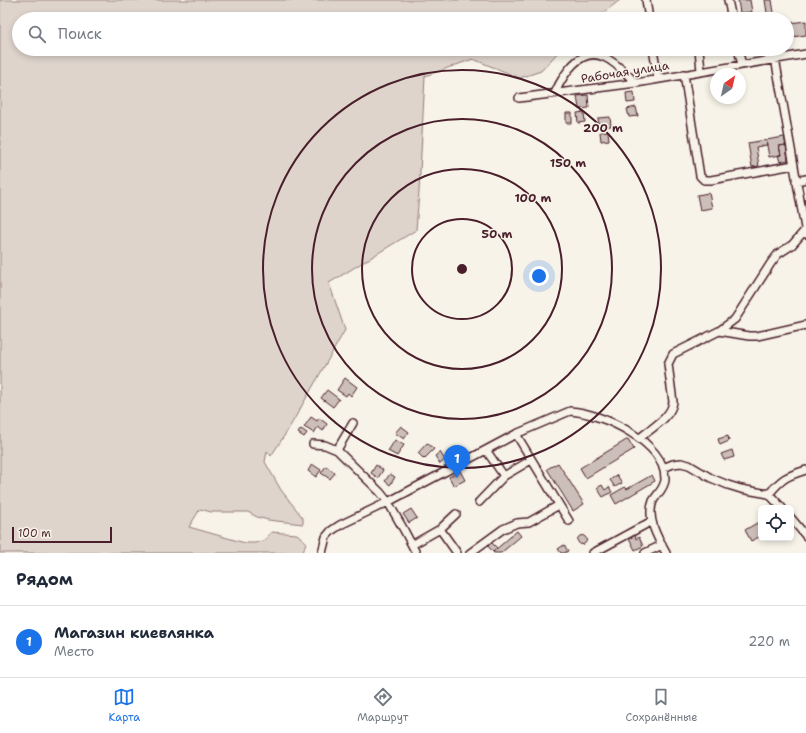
<!DOCTYPE html>
<html lang="ru">
<head>
<meta charset="utf-8">
<style>
  :root { --surface:#fff; --page:#f6f6f7; --text:#1f2937; --muted:#747a83; --line:#e0e1e3; --accent:#1a73e8 }
  body { margin:0; font-family:"Shantell Sans",sans-serif; background:var(--page); color:var(--text) }
  .controls { position:absolute; right:12px; bottom:12px; display:grid; overflow:hidden; border-radius:6px; box-shadow:0 2px 6px #0003 }
  .controls button { width:36px; height:36px; display:grid; place-items:center; padding:0; border:0; border-bottom:1px solid var(--line); background:var(--surface); color:var(--text); font:20px sans-serif }
  .compass { position:absolute; left:710px; top:68px; width:36px; height:36px; border-radius:50%; background:var(--surface); box-shadow:0 2px 6px #0003; rotate:34deg }
  .scale { position:absolute; left:12px; bottom:10px; width:100px; box-sizing:border-box; padding-left:4px; border:2px solid #4a1f2b; border-top:0; font-size:11px; line-height:14px; white-space:nowrap; color:#4a1f2b; -webkit-text-stroke:3px #f7f3e8; paint-order:stroke }
  .you { position:absolute; left:539px; top:276px; width:14px; height:14px; margin:-10px; border:3px solid #fff; border-radius:50%; background:#1a73e8; box-shadow:0 0 0 6px #1a73e833 }
  .badge { display:grid; place-items:center; width:26px; height:26px; border-radius:50%; background:var(--accent); color:#fff; font-size:13px; font-weight:700 }
  .pin { position:absolute; translate:-50% -33px; filter:drop-shadow(0 1px 2px #0008) }
  .pin::after { content:''; position:absolute; top:21px; width:14px; height:12px; background:inherit; clip-path:polygon(0 0,100% 0,50% 100%) }
  .list { margin:0; padding:0; list-style:none }
  h2 { display:flex; justify-content:space-between; align-items:center; height:52px; margin:0; padding:0 16px; font-size:17px }
  h2 small { font-size:13px; font-weight:400; color:var(--muted) }
  .list li { display:grid; grid-template-columns:26px 1fr auto; gap:12px; align-items:center; box-sizing:border-box; height:72px; padding:0 16px; border-top:1px solid var(--line) }
  .list b { display:block; font-size:15px; white-space:nowrap }
  .list p { margin:0; font-size:13px; white-space:nowrap; color:var(--muted) }
  .list em { font-size:13px; font-style:normal; color:var(--muted) }
  .icon { flex:none; width:22px; height:22px; fill:none; stroke:currentColor; stroke-width:2; stroke-linecap:round; stroke-linejoin:round }
  .map { position:relative; flex:none; width:806px; height:553px; overflow:hidden }
  .search { position:absolute; background:var(--surface); box-shadow:0 2px 6px #0003; left:12px; right:12px; top:12px; height:44px; display:flex; align-items:center; gap:10px; box-sizing:border-box; padding:0 14px; border-radius:22px; color:var(--muted); font-size:15px }
  .sheet { height:124px; background:var(--surface) }
  nav { display:flex; justify-content:space-around; align-items:center; box-sizing:border-box; height:56px; border-top:1px solid var(--line); background:var(--surface); font-size:11px; color:var(--muted) }
  nav a { display:grid; justify-items:center; gap:2px }
  nav .on { color:var(--accent) }
  .map>svg:first-child { display:block }
  .green { fill:#ded4cc; stroke:#947a7c }
  .building { fill:#ccbfb9; stroke:#4a1f2b }
  .lines { fill:none; stroke-linecap:round; stroke-linejoin:round }
  .minor-casing { stroke:#4a1f2b; stroke-width:10 }
  .minor { stroke:#f7f3e8; stroke-width:7 }
  .ring { fill:none; stroke:#4a1f2b; stroke-width:2 }
  .labels { text-anchor:middle; dominant-baseline:central; stroke-width:3; stroke-linejoin:round; paint-order:stroke }
  .street-label { font-size:12px; fill:#4a1f2b; stroke:#f7f3e8 }
  .centre { fill:#4a1f2b; stroke:#f7f3e8; stroke-width:2 }
  .ring-label { font-size:12px; text-anchor:middle; font-weight:bold; fill:#4a1f2b; stroke:#f7f3e8; stroke-width:3; stroke-linejoin:round; paint-order:stroke }
</style>
</head>
<body>
<div class="map">
<svg width="806" height="553" viewBox="0 0 806 553">
  <rect width="100%" height="100%" fill="#f7f3e8"/>
  <filter id="ink" filterUnits="userSpaceOnUse"><feTurbulence type="fractalNoise" baseFrequency=".025" numOctaves="2"/><feDisplacementMap in="SourceGraphic" scale="8" xChannelSelector="R" yChannelSelector="G"/><feConvolveMatrix kernelMatrix="1 2 1 2 8 2 1 2 1" color-interpolation-filters="sRGB"/></filter>
  <g filter="url(#ink)">
    <!-- green -->
    <path class="green" d="M0 0H620L595 19H19V49H561L541 71 520 78 473 59 425 76 419 192 416 230 329 283 345 330 288 430 271 456 267 451 265 462 281 490 303 518V524L268 520 257 517 248 512H211L200 509 189 527 245 543H255L265 540 271 532 297 534 306 542 303 553H0Z"/>
    <!-- building -->
    <path class="building" d="M738 0H750L752 12 740 13Z
      M765 0H772L775 19H768Z
      M806 21V35L792 37 790 23Z
      M634 92 635 102 627 103 626 93Z
      M588 95 589 108 579 109 577 96Z
      M636 107 638 116 629 117 627 109Z
      M584 112 585 122 578 123 577 113Z
      M566 113H572V123H566Z
      M610 117 611 126 599 127 598 118Z
      M608 131 609 140 601 141 600 132Z
      M784 137 786 145 779 146 781 155 769 157 766 140Z
      M766 140 767 145 756 147 759 166 752 167 748 143Z
      M786 145 788 160 780 162 778 155H781L779 146Z
      M709 193 712 208 700 210 697 195Z
      M345 378 357 387 351 396 348 393 346 396 337 390Z
      M327 390 339 399 333 407 321 398Z
      M311 417 317 421 319 418 327 424 323 431 318 427 314 433 304 427Z
      M401 426 409 432 404 439 395 433Z
      M301 429 307 433 304 437 298 433Z
      M728 436 729 441 720 445 718 439Z
      M628 439 634 449 586 478 580 468Z
      M395 440 404 445 397 456 388 451Z
      M427 443 434 449 424 459 418 453Z
      M732 450 734 457 724 460 721 454Z
      M440 452 445 460 440 464 435 456Z
      M558 463 584 504 573 511 547 469Z
      M312 464 321 470 316 477 308 471Z
      M376 465 383 470 378 478 371 473Z
      M326 466 335 473 330 479 321 473Z
      M460 471 465 480 454 486 449 477Z
      M390 474 395 477 390 485 385 481Z
      M617 475 622 483 615 487 610 480Z
      M652 475 655 481 616 504 611 495 625 487 627 489Z
      M602 485 605 490 609 487 612 492 603 497 597 488Z
      M411 509 417 518 409 523 403 514Z
      M757 523 761 529V536L751 541 745 530Z
      M517 531 521 536 501 553H494L493 552Z
      M635 535 636 539 639 537 643 546 635 550 629 538Z
      M577.5 540a4.5 4.5 0 1 1 9 0a4.5 4.5 0 1 1-9 0Z
      M491 542 497 548 493 552 487 545Z
      M564 545 568 551 564 553H561L558 549Z"/>
    <g class="lines">
      <!-- minor casing -->
      <g class="minor-casing">
        <path id="minor" d="M646 0 649 19
          M728 0 732 19
          M667 19H675
          M653 49 658 79
          M699 49 701 71
          M738 49 742 65
          M775 58 806 234
          M684 74 700 176 704 180H711L794 165
          M555 93C563 75 580 46 604 57 616 62 626 74 636 83
          M519 98 636 83 806 54
          M796 181 806 179
          M719 331 749 336H757L806 325
          M353 423 337 450 380 492 388 502 404 530 416 553
          M516 434 569 521
          M640 438C651 428 671 418 673 402L668 364 673 354 719 331 735 319 771 263 778 254 792 245 806 229
          M313 444 325 445 337 450
          M486 450 504 476
          M663 468 673 464 681 463 689 465 711 478 728 485 741 489 769 494 782 508
          M769 494C782 478 787 476 806 470
          M479 502 504 476 531 460
          M791 518 806 536
          M440 529 457 553
          M412 545 440 529 456 514
          M322 553 326 537 331 531 340 525 388 502 516 434 570 411C602 413 666 442 665 480 664 489 657 494 653 501 646 518 658 539 666 553
          M470 553 503 529 517 523 529 522 559 505
          M593 553 652 521
          M645 553 662 545"/>
      </g>
      <!-- minor -->
      <use href="#minor" class="minor"/>
    </g>
  </g>
  <!-- distance rings -->
  <g class="ring">
    <circle cx="462" cy="269" r="50"/>
    <circle cx="462" cy="269" r="100"/>
    <circle cx="462" cy="269" r="150"/>
    <circle cx="462" cy="269" r="199"/>
  </g>
  <g class="labels">
    <!-- street labels -->
    <g class="street-label">
      <text transform="translate(625 72) rotate(-9)">Рабочая улица</text>
    </g>
  </g>
  <circle cx="462" cy="269" r="6" class="centre"/>
  <g class="ring-label">
    <text x="603" y="132">200 m</text>
    <text x="568" y="167">150 m</text>
    <text x="533" y="202">100 m</text>
    <text x="497" y="238">50 m</text>
  </g>
</svg>
<div class="controls">
<button><svg class="icon" aria-label="locate" viewBox="0 0 24 24"><circle cx="12" cy="12" r="6"/><path d="M12 2v4M12 18v4M2 12h4M18 12h4"/></svg></button>
</div>
<svg class="compass" viewBox="-18 -18 36 36"><path d="M0-13l5 13h-10z" fill="#e53935"/><path d="M0 13l5-13h-10z" fill="#747a83"/></svg>
<div class="scale">100 m</div>
<div class="you"></div>
<div class="pin badge" style="left:457px;top:478px">1</div>
<div class="search"><svg class="icon" aria-label="search" viewBox="0 0 24 24"><circle cx="10" cy="10" r="6"/><path d="M15 15l6 6"/></svg>Поиск</div>
</div>
<section class="sheet">
<h2>Рядом<small></small></h2>
<ul class="list">
<li><span class="badge">1</span><div><b>Магазин киевлянка</b><p>Место</p></div><em>220 m</em></li>
</ul>
</section>
<nav>
<a class="on"><svg class="icon" aria-label="map" viewBox="0 0 24 24"><path d="M3 6l6-2 6 2 6-2v14l-6 2-6-2-6 2zM9 4v14M15 6v14"/></svg>Карта</a>
<a><svg class="icon" aria-label="directions" viewBox="0 0 24 24"><path d="M12 3l9 9-9 9-9-9zM9 14v-3h6M13 9l2 2-2 2"/></svg>Маршрут</a>
<a><svg class="icon" aria-label="saved" viewBox="0 0 24 24"><path d="M7 4h10v16l-5-4-5 4z"/></svg>Сохранённые</a>
</nav>
</body>
</html>
